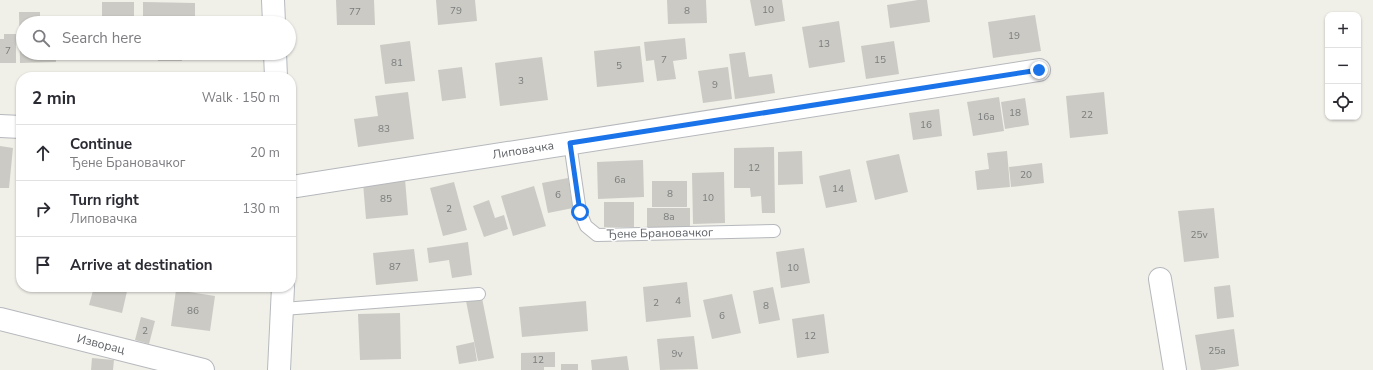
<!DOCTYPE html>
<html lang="en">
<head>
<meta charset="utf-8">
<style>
  :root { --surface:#fff; --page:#f7f7f7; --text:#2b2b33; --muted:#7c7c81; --line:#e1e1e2 }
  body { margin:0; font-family:"Nunito Sans",sans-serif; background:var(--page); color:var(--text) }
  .controls { position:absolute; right:12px; top:12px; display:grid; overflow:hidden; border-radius:8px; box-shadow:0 1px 3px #0004 }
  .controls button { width:36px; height:36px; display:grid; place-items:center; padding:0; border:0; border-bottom:1px solid var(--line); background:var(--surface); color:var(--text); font:20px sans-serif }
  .stop { position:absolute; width:12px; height:12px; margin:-9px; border:3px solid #1a73e8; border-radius:50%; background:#fff }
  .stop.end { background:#1a73e8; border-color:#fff; box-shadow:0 1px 4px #0008 }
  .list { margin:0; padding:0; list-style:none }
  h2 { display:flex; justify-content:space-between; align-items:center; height:52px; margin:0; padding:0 16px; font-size:17px }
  h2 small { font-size:13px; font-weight:400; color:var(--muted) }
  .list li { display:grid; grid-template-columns:26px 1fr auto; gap:12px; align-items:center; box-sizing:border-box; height:56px; padding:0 16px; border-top:1px solid var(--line) }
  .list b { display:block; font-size:15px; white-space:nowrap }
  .list p { margin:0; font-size:13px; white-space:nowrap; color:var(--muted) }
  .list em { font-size:13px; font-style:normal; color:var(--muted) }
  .icon { flex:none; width:22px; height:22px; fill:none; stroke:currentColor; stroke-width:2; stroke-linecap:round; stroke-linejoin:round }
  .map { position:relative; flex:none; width:1373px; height:370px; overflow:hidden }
  .search { position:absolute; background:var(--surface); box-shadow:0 1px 3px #0004; left:16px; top:16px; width:280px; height:44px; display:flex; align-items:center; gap:10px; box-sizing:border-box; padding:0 14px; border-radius:22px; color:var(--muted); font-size:15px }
  .panel { position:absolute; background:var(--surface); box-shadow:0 1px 3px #0004; left:16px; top:72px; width:280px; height:220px; border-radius:16px }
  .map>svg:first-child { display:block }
  .building { fill:#cccac4 }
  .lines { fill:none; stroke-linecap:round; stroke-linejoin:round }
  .lane-casing { stroke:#b5b8bc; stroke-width:14 }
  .street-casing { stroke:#b5b8bc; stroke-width:24 }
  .secondary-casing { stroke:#b6babe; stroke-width:24 }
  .lane { stroke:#fff; stroke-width:12 }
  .street { stroke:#fff; stroke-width:22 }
  .secondary { stroke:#fff; stroke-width:22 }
  .route { stroke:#1a73e8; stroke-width:5 }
  .labels { text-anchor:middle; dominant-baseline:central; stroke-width:3; stroke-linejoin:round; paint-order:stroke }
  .number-label { font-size:10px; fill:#7a7d7e }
  .street-label { font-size:12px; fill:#5f6367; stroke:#fff }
</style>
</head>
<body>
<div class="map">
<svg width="1373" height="370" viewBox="0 0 1373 370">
  <rect width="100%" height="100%" fill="#f0efe8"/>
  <!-- building -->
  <path class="building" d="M336 0H374L375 25H337Z
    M436 0H475L477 21 438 25Z
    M667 0H706L707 23 668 24Z
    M750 0H782L785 21 755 26Z
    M918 0H927L930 22 890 28 887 5Z
    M102 2H134V23H102Z
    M143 2 195 3V23H143Z
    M19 12H40V23H23V53H55L56 62 20 63Z
    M1035 15 1041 51 993 58 988 22Z
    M839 21 845 62 809 68 802 27Z
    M4 34H16V63H0V39H4Z
    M685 38 687 59 673 61 676 79 657 81 654 60 646 61 644 42Z
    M410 41 415 81 385 84 380 45Z
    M894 41 899 74 866 79 861 46Z
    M640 46 644 82 597 87 594 51Z
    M745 52 749 77 772 74 775 93 735 99 729 54Z
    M138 53H182V61H158V58H138Z
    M542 57 548 100 500 106 495 63Z
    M462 67 466 98 442 101 438 70Z
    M728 67 732 99 703 103 698 71Z
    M408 92 414 139 358 147 354 119 378 116 375 96Z
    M1104 92 1108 134 1070 138 1066 96Z
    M999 97 1004 131 973 136 967 102Z
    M1025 98 1029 125 1005 129 1001 102Z
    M939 109 942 136 913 140 909 113Z
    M0 146 13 148 9 188H0Z
    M774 147 775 213H762L761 196 751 197 750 188H734V148Z
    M802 151 803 184 778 185V152Z
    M1007 151 1010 187 977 190 975 171 989 169 987 153Z
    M899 154 908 192 875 200 866 161Z
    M643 160 644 197 598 199 597 162Z
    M1042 163 1044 183 1011 187 1009 167Z
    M850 169 857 202 826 208 819 176Z
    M724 172 725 223 693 224 692 173Z
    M568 178 573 208 548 213 542 183Z
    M405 179 408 215 366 219 363 183Z
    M652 181H687V207H652Z
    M454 182 467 230 443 236 430 188Z
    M534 186 546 226 513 236 501 196Z
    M489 200 495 218 504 215 508 229 484 237 473 206Z
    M604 202H634V227H604Z
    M647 208H690V227H647Z
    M1214 208 1219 258 1184 262 1178 211Z
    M468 242 472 275 452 278 449 260 429 263 427 248Z
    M804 248 810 283 781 288 776 252Z
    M414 249 418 281 376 285 373 253Z
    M687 282 691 317 646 322 643 287Z
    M1230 285 1234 317 1217 319 1214 287Z
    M94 287H128L122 313 89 305Z
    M773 287 780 320 759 324 753 291Z
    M176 290 215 296 210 331 171 326Z
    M732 294 741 333 712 339 703 300Z
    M482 298 494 358 478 361 466 301Z
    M586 301 588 331 522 337 519 307Z
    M400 313 401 359 360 360 358 314Z
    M824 314 829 353 797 358 792 319Z
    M141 317 155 321 149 344 135 340Z
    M1234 329 1239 366 1214 370H1201L1195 335Z
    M694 336 698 369 660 370 657 339Z
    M474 342 477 361 459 364 456 346Z
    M555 352V367H544V370H521V353Z
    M627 356 629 370H592L591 360Z
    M92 358 114 360 113 370H91Z
    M561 364H578V370H561Z"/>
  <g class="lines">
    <!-- lane casing -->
    <g class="lane-casing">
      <path id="lane" d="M570 143 580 212 586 226 597 235 774 231
        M283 309 479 294"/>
    </g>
    <!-- street casing -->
    <g class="street-casing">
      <path id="street" d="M0 126 21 127
        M291 187 1039 70
        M1160 279 1175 370
        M0 319 203 370"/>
    </g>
    <!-- secondary casing -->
    <g class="secondary-casing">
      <path id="secondary" d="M273 0 274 23
        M275 53 276 77
        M279 370 283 287"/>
    </g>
    <!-- lane -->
    <use href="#lane" class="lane"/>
    <!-- street -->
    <use href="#street" class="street"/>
    <!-- secondary -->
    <use href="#secondary" class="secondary"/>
  </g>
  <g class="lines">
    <!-- route -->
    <path class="route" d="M580 212 570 143 1039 70"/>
  </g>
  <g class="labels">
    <!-- number labels -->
    <g class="number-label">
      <text x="768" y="10">10</text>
      <text x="456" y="11">79</text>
      <text x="687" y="11">8</text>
      <text x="355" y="12">77</text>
      <text x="1014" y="36">19</text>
      <text x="824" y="44">13</text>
      <text x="8" y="51">7</text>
      <text x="664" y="60">7</text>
      <text x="880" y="60">15</text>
      <text x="397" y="63">81</text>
      <text x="619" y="66">5</text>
      <text x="521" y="81">3</text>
      <text x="715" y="85">9</text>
      <text x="1015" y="113">18</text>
      <text x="1087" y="115">22</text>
      <text x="986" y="117">16a</text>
      <text x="926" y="125">16</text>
      <text x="384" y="129">83</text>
      <text x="754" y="168">12</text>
      <text x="1026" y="175">20</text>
      <text x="620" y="180">6a</text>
      <text x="838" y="189">14</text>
      <text x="670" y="194">8</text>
      <text x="558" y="195">6</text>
      <text x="708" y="198">10</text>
      <text x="386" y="199">85</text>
      <text x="449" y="209">2</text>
      <text x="669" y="217">8a</text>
      <text x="1199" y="235">25v</text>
      <text x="395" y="267">87</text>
      <text x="793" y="268">10</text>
      <text x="678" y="301">4</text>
      <text x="656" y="303">2</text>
      <text x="766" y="306">8</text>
      <text x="193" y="311">86</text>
      <text x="722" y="316">6</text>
      <text x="145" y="331">2</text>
      <text x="810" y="336">12</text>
      <text x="1217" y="351">25a</text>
      <text x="677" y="354">9v</text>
      <text x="538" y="360">12</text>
    </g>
    <!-- street labels -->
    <g class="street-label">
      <text transform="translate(523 150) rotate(-9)">Липовачка</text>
      <text transform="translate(660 233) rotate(-1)">Ђене Брановачког</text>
      <text transform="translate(101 344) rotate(14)">Изворац</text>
    </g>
  </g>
</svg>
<div class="controls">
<button>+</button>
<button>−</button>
<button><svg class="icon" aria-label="locate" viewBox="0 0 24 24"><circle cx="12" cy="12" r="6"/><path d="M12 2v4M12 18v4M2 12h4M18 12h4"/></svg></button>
</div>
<div class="stop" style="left:580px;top:212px"></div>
<div class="stop end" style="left:1039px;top:70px"></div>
<div class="search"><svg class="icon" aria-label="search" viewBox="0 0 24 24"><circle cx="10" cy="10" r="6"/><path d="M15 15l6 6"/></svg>Search here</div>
<section class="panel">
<h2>2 min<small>Walk · 150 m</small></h2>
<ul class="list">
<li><svg class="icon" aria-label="ahead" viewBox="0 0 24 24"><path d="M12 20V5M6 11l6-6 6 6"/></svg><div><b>Continue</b><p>Ђене Брановачког</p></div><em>20 m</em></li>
<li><svg class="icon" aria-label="right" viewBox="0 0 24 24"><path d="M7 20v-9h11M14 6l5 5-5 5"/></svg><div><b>Turn right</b><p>Липовачка</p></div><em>130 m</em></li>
<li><svg class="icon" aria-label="arrive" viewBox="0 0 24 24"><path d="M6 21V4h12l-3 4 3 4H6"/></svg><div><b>Arrive at destination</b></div></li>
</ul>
</section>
</div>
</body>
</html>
